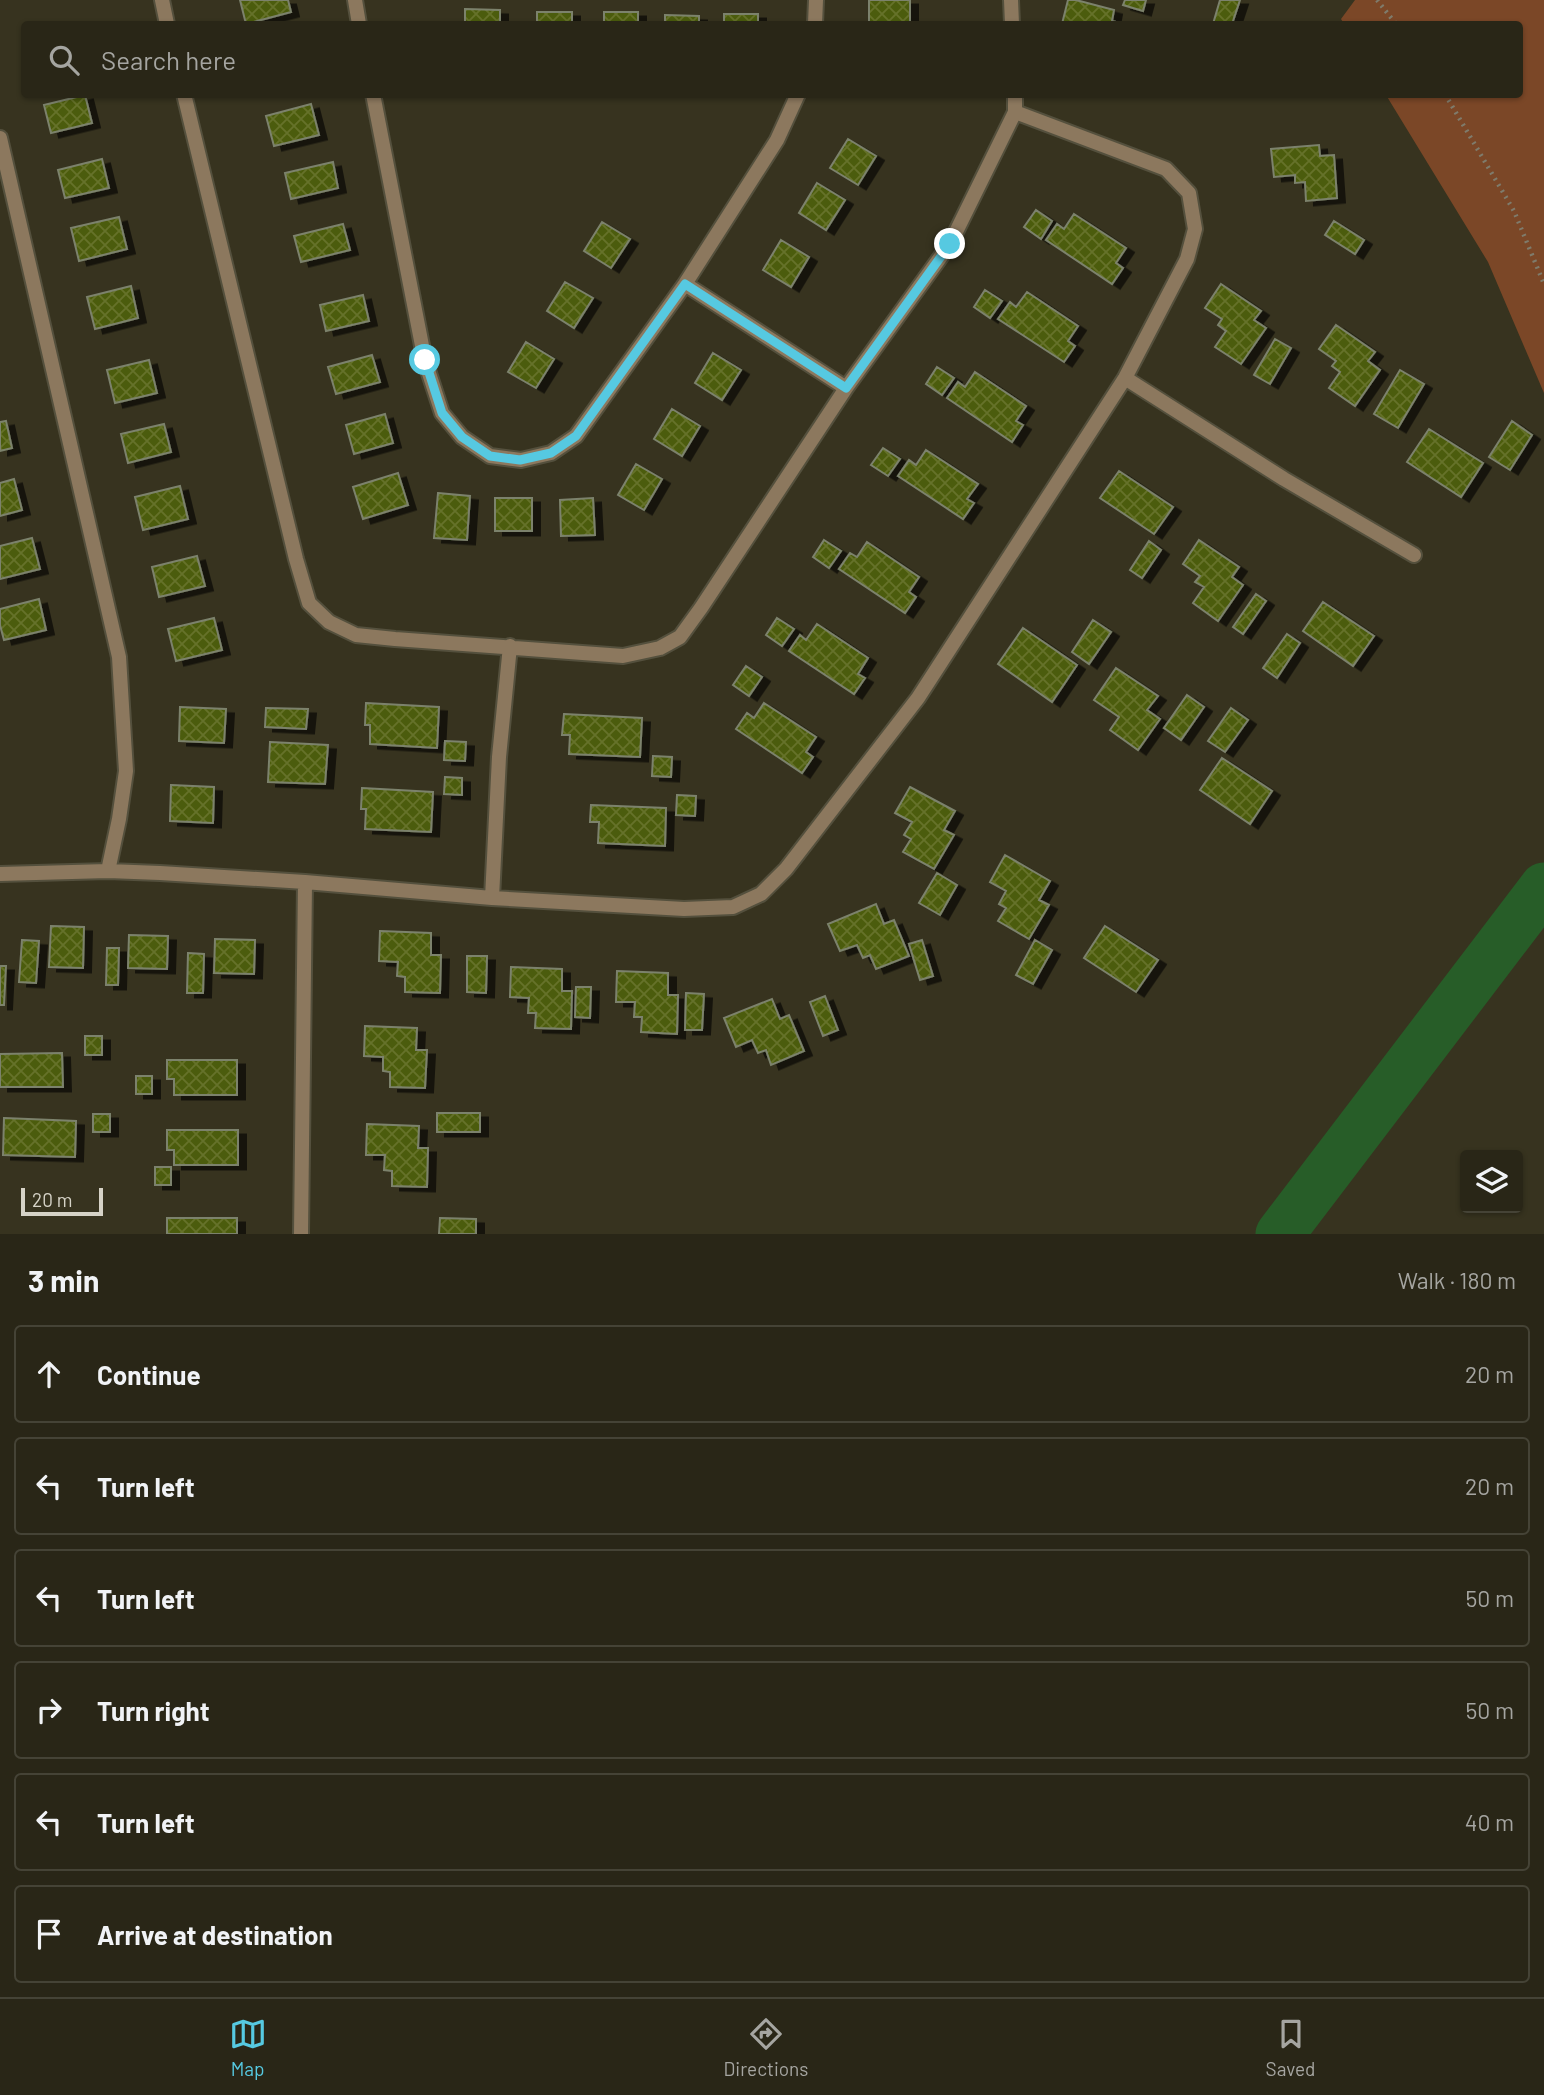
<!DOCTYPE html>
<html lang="en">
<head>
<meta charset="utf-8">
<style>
  :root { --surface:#292617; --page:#353224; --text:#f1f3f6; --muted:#a5a5a1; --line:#454336; --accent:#56c9e1 }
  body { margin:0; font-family:Barlow,sans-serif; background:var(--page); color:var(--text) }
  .controls { position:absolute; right:21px; bottom:21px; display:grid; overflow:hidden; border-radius:7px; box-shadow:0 2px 5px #0004 }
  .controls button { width:63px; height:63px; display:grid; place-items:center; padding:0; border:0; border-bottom:2px solid var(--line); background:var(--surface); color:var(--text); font:35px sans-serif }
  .scale { position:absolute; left:21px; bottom:18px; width:82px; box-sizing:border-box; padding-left:7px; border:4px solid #d6d3c7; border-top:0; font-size:19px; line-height:24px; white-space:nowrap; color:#d6d3c7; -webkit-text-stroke:5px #37331f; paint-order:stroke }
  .stop { position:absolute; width:21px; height:21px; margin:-16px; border:5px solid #56c9e1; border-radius:50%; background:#fff }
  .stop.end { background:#56c9e1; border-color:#fff; box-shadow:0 2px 7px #0008 }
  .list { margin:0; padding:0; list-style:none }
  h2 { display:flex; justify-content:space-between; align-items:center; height:91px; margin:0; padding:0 28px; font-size:30px }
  h2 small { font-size:23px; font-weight:400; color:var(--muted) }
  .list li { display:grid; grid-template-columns:46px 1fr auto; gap:21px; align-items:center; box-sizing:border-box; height:98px; margin:0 14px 14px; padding:0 14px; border:2px solid var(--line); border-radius:7px }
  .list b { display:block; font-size:26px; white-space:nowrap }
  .list em { font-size:23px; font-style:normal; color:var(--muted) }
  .icon { flex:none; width:38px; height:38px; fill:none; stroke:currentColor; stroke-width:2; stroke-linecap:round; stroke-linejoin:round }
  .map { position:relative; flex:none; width:1544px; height:1234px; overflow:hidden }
  .search { position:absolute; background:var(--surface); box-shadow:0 2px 5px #0004; left:21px; right:21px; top:21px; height:77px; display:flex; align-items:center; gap:18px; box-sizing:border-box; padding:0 24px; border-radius:7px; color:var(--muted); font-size:26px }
  .sheet { height:763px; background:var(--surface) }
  nav { display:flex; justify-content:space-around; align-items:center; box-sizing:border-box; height:98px; border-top:2px solid var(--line); background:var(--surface); font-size:19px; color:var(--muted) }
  nav a { display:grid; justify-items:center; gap:4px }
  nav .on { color:var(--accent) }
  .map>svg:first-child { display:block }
  .grass { fill:#7b4727 }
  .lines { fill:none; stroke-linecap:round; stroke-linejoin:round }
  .river { stroke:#275d28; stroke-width:49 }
  .building { fill:url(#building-cross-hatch); stroke:#7c826c; stroke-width:2; filter:url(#shadow) }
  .street-casing { stroke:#54503d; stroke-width:18 }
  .path { stroke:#7f7b6b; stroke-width:4.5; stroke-dasharray:2 5; stroke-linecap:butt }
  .street { stroke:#8c785e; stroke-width:14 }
  .route { stroke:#56c9e1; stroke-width:9 }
</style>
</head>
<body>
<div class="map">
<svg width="1544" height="1234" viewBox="0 0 1544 1234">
  <defs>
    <pattern id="building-cross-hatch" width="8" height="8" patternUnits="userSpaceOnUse" patternTransform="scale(1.75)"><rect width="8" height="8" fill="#4c5c0a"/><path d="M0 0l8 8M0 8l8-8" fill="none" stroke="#65722c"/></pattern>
    <filter id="shadow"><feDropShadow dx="8" dy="4.5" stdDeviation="0" flood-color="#0009"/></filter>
  </defs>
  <rect width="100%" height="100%" fill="#37331f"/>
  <!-- grass -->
  <path class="grass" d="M1355 0H1544V393L1488 262 1386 95 1520 94V24H1344L1341 19Z"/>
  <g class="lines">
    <!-- river -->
    <path class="river" d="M1280 1234 1544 887"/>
  </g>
  <!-- building -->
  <path class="building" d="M240 0H288L291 12 246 24Z
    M869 0H910V24H869Z
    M1068 0H1076L1114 10 1112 21 1125 24H1062Z
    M1125 0H1146L1143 11 1123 5Z
    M1220 0H1240L1232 24H1213Z
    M465 9 500 10V24H465Z
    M537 12H572V24H537Z
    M604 12H638V24H604Z
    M724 14H758V24H724Z
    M665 15 699 16V24H665Z
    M85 95 92 123 51 133 44 105Z
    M311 104 319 135 274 146 266 116Z
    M848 139 876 156 858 185 830 168Z
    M1319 145 1320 156 1334 155 1337 198 1306 201 1305 182 1295 183V175L1274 177 1271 149Z
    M102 159 109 188 65 198 58 170Z
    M333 162 338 188 291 199 285 173Z
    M817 183 845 200 826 230 799 213Z
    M1036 210 1052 221 1041 239 1024 227Z
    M1074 214 1126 248 1116 263 1123 268 1112 284 1046 240 1057 224 1064 229Z
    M119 217 127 249 79 261 71 228Z
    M1334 221 1364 240 1355 254 1325 235Z
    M602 222 630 239 611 268 584 251Z
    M343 224 350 250 301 262 294 236Z
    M781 240 809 257 791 287 763 270Z
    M565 282 593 298 574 328 547 311Z
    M1221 284 1261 311 1254 320 1266 328 1241 364 1215 347 1226 331 1218 325 1222 319 1205 308Z
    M131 286 138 318 95 329 87 297Z
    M985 290 1002 301 990 318 974 307Z
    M1027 292 1078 326 1068 341 1075 346 1064 362 998 319 1010 302 1016 307Z
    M363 295 369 321 326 331 320 305Z
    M1336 325 1375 352 1368 361 1380 370 1355 406 1329 388 1340 372 1332 366 1336 361 1319 349Z
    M1275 339 1291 348 1270 384 1254 375Z
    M526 342 554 359 536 388 508 372Z
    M713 353 741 370 722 400 695 383Z
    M372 355 380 382 336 394 328 367Z
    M149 360 157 393 115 403 107 370Z
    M937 367 954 378 942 395 926 384Z
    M1400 370 1424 384 1398 428 1374 414Z
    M975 372 1026 406 1016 421 1023 425 1012 442 947 398 958 382 965 387Z
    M672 409 700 426 682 456 654 439Z
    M385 414 393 443 354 454 346 425Z
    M6 421 12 448 0 451V422Z
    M1512 421 1532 435 1510 470 1489 457Z
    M164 424 171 452 128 463 121 434Z
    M1429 429 1483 463 1461 497 1407 462Z
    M883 448 900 459 888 476 871 465Z
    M926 450 978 484 967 499 974 503 963 519 898 476 909 460 916 465Z
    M636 464 662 479 644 510 618 495Z
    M1119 471 1173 507 1154 534 1100 498Z
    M398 473 408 505 363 519 353 487Z
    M14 479 22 510 0 516V483Z
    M180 486 188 519 143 530 135 497Z
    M438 493 470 496 467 540 434 538Z
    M495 498H532V531H495Z
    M593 498 595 535 561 536 560 500Z
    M32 538 40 569 0 579V546Z
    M824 540 841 551 829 568 813 557Z
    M1199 540 1239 567 1232 577 1243 585 1218 621 1193 603 1204 587 1195 582 1200 576 1183 564Z
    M1149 541 1161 550 1142 578 1130 570Z
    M867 542 919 577 909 592 916 597 905 613 839 569 850 553 857 557Z
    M197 556 205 586 159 597 152 567Z
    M1256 594 1266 601 1243 634 1233 627Z
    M39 599 46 630 4 640 0 625V609Z
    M1323 602 1374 636 1353 666 1303 631Z
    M214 618 222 650 176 661 168 629Z
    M777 618 794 629 782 646 766 635Z
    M1093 620 1111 632 1089 664 1072 652Z
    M817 624 868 658 858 674 865 678 854 694 789 651 800 635 806 640Z
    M1023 628 1077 665 1052 702 998 664Z
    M1287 634 1300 643 1277 678 1263 668Z
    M746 666 762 677 749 696 733 685Z
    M1116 668 1158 696 1147 710 1160 719 1138 750 1110 730 1119 717 1094 700Z
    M1187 695 1204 707 1181 740 1164 728Z
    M366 703 439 707 437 748 370 744V725H365Z
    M764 703 816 737 806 752 813 757 802 773 736 729 747 713 754 718Z
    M180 707 226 709 224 743 179 741Z
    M266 708 308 709 306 729 265 727Z
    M1231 708 1248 720 1225 752 1208 741Z
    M564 714 642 718 640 757 569 754 570 735H562Z
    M445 741 466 742 465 761 444 760Z
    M270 742 328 745 325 784 268 782Z
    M653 756 672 757 671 777 652 776Z
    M1222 758 1272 791 1250 824 1200 790Z
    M445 777 462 778V795L444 794Z
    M171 785 214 787 213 823 170 821Z
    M910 787 955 811 944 830 954 835 934 869 903 852 911 839 904 835 912 822 895 813Z
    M362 788 433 792 431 832 365 829 366 809H361Z
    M677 795 696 796 695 816 676 815Z
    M591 805 666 808 665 846 598 843 599 822H590Z
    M1005 855 1050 881 1039 900 1049 905 1029 939 998 921 1006 908 999 904 1006 891 990 882Z
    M937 873 957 885 940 915 919 903Z
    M876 904 884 924 894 920 909 956 876 969 870 955 863 958 857 945 840 951 828 924Z
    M51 926 84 927 83 968 49 967Z
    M1105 926 1158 960 1136 992 1084 958Z
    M380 931 431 933V955H441L440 993 405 992V977L397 976 398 962 379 961Z
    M129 935 168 936 167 969 128 968Z
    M215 939 255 940 254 974 214 973Z
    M22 940 39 941 36 983 19 982Z
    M922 940 933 976 920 980 909 944Z
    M1035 940 1052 950 1033 984 1016 975Z
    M107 948H119L118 985H106Z
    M188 953 204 954 203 993H187Z
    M467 956H487L486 993 467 992Z
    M0 966H6L4 1005H0Z
    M511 967 562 969V991H572L571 1029 535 1028 536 1013H528L529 998 510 997Z
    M617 971 668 973V995H678L677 1034 641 1032 642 1017H634L635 1002H616Z
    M576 987H591L590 1018 575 1017Z
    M686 993 704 994 702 1030H685Z
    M825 996 838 1030 823 1036 810 1002Z
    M772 999 780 1019 789 1015 804 1051 771 1065 766 1050 758 1053 752 1040 736 1047 724 1018Z
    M365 1026 417 1028 416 1050H427L425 1088 390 1087V1072L383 1071V1057L364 1056Z
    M85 1036H102V1055H85Z
    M62 1053 63 1087H0V1054Z
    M167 1060H237V1095H174V1079H167Z
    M136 1076H152V1094H136Z
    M437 1113H480V1132H437Z
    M93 1114H110V1132H93Z
    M4 1118 76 1121 75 1157 3 1155Z
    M367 1124 419 1126 418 1148H428L427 1187 392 1186V1171L384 1170 385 1155H366Z
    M167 1130H238V1165H174V1150H167Z
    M155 1167H171V1185H155Z
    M167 1218H237V1234H167Z
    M440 1218 476 1219V1234H439Z"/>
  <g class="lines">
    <!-- street casing -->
    <g class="street-casing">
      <path id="street" d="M162 0 167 24
        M355 0 359 24
        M1011 0 1012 24
        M815 24 816 0
        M184 94 296 559 309 603 329 622 356 635 395 639 623 656 660 648 680 637 701 608 846 388 950 244 1015 112V94
        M373 94 425 361 442 413 462 437 490 456 521 460 551 453 576 436 685 284 777 140 798 94
        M0 138 119 657 126 771 119 819 108 871
        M685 284 846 388
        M1125 378 1284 479 1414 555
        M0 874 108 871 160 873 305 882 492 898 684 909 733 907 761 894 786 869 918 698 1125 378 1187 259 1195 229 1189 193 1166 169 1015 112
        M492 898 499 757 510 646
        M301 1234 305 882"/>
    </g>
    <!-- path -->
    <path class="path" d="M1377 0 1396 24
      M1445 94 1514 211 1544 284"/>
    <!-- street -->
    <use href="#street" class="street"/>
  </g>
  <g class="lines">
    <!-- route -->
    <path class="route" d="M425 360 442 413 462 437 490 456 520 460 551 453 576 436 685 284 846 388 950 244"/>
  </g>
</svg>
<div class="controls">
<button><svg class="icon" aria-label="layers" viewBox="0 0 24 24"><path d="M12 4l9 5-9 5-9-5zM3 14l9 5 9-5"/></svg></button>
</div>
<div class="scale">20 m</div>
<div class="stop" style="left:425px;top:360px"></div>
<div class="stop end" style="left:950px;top:244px"></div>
<div class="search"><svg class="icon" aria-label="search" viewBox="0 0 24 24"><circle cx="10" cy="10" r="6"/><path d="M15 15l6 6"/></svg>Search here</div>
</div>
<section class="sheet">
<h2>3 min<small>Walk · 180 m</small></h2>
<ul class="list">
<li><svg class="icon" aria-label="ahead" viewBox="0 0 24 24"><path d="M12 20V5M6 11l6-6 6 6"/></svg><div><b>Continue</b></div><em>20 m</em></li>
<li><svg class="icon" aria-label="left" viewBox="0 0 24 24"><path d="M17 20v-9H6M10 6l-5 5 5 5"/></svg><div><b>Turn left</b></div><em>20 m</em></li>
<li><svg class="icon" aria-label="left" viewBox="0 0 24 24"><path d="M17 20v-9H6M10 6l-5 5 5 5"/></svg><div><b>Turn left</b></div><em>50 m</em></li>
<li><svg class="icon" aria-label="right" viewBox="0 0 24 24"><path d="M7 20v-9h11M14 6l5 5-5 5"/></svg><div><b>Turn right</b></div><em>50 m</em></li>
<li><svg class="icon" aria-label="left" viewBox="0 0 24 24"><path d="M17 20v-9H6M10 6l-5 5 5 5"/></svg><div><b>Turn left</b></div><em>40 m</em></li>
<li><svg class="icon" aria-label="arrive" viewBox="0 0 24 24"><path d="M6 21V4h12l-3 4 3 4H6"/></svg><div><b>Arrive at destination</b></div></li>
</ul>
</section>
<nav>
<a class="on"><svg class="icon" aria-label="map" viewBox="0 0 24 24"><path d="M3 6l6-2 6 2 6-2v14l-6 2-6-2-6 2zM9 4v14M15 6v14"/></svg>Map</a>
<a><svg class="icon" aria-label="directions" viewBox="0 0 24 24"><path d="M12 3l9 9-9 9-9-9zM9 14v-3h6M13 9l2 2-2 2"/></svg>Directions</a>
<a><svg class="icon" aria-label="saved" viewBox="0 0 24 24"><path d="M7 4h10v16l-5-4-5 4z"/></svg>Saved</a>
</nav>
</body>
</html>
